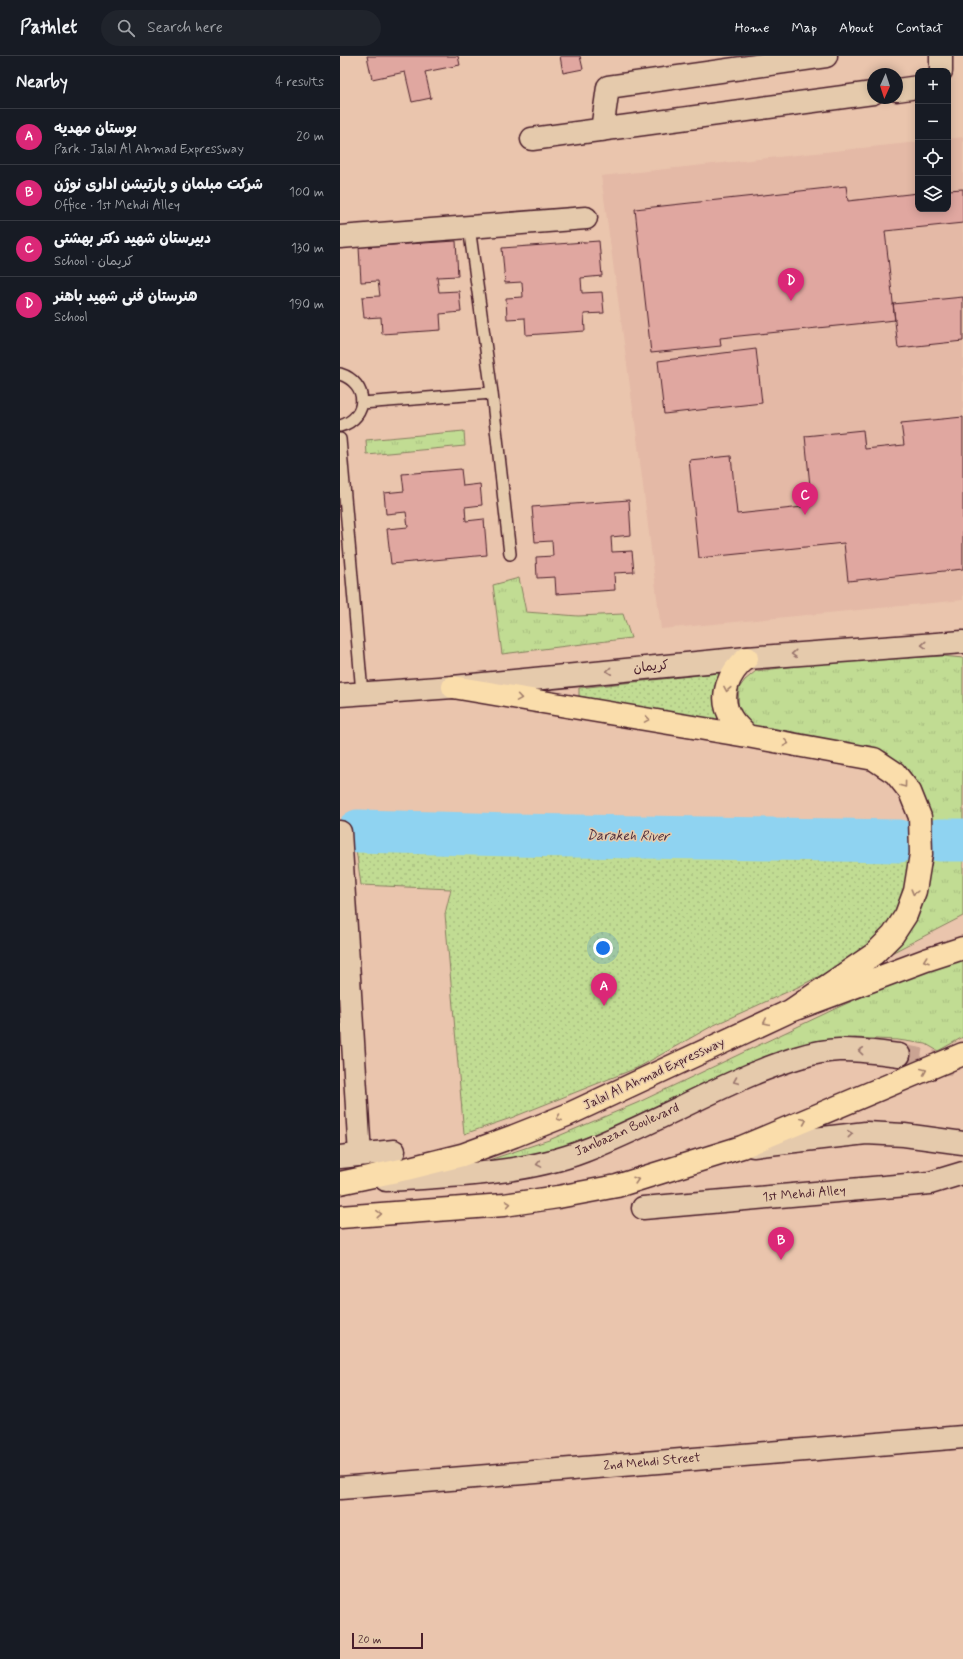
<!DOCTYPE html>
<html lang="en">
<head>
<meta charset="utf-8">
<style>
  :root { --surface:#171b24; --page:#20242c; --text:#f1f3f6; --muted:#9ea1a6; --line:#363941; --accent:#db2777 }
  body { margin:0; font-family:Mynerve,"Playpen Sans Arabic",sans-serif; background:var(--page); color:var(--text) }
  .controls { position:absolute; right:12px; top:12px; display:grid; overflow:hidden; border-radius:8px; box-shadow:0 2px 10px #0003 }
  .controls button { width:36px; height:36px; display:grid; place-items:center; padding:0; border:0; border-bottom:1px solid var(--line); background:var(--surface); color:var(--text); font:20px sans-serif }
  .compass { position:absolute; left:527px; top:12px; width:36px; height:36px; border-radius:50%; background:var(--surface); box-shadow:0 2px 10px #0003; rotate:183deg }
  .scale { position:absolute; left:12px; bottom:10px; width:71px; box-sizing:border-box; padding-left:4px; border:2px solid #4a1f2b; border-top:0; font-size:11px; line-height:14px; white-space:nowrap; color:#4a1f2b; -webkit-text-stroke:3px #e5caac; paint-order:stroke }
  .you { position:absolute; left:263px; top:892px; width:14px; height:14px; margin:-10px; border:3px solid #fff; border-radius:50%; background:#1a73e8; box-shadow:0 0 0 6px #1a73e833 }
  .badge { display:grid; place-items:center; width:26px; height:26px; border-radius:50%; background:var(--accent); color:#fff; font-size:13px; font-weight:700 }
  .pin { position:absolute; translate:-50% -33px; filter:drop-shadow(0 1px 2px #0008) }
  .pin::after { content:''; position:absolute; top:21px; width:14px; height:12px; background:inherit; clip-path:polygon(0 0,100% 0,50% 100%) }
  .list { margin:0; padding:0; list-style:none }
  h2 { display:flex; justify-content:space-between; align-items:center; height:52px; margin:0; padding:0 16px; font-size:17px }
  h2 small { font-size:13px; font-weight:400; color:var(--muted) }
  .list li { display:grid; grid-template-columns:26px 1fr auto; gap:12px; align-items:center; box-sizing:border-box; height:56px; padding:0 16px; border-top:1px solid var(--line) }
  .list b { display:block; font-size:15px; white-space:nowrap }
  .list p { margin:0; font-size:13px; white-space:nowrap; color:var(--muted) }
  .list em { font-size:13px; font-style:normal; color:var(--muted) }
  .icon { flex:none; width:22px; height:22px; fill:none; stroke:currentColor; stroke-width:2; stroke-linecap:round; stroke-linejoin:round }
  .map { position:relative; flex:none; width:623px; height:1603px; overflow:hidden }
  header { display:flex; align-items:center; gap:24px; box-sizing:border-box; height:56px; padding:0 20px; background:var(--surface); border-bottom:1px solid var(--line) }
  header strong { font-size:19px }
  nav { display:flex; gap:22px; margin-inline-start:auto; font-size:14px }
  .search { width:280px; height:36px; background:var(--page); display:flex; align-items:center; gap:10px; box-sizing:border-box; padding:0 14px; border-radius:22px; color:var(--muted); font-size:15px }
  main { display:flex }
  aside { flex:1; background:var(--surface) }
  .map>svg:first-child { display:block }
  .built { fill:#e4b9a6 }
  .grass { fill:url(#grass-tufts); stroke:#867e5f }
  .park { fill:url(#park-dots); stroke:#867e5f }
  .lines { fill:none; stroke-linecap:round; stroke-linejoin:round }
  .river { stroke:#8fd3f1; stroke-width:43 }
  .building { fill:#e0a7a0; stroke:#4a1f2b }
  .secondary-tunnel { stroke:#caa493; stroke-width:22; stroke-dasharray:22 11; stroke-linecap:butt }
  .lane-casing { stroke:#4a1f2b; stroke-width:14 }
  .street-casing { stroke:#4a1f2b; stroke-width:25 }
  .secondary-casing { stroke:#4a1f2b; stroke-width:25 }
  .highway-casing { stroke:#4a1f2b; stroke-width:25 }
  .lane { stroke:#e5caac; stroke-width:11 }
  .street { stroke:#e5caac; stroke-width:22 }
  .secondary { stroke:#e5caac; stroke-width:22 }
  .highway { stroke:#faddab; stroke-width:22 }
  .oneway { stroke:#98746c }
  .oneway2 { stroke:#a27e6b }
  .labels { text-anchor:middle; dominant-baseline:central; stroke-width:3; stroke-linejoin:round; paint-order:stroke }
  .street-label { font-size:13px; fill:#4a1f2b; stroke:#e5caac }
  .water-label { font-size:14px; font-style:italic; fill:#51313f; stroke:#e5caac }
</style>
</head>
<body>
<header>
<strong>Pathlet</strong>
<div class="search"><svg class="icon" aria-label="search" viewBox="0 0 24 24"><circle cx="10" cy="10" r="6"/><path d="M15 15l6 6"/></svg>Search here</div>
<nav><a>Home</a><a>Map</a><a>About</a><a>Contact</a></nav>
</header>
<main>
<aside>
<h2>Nearby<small>4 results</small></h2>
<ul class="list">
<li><span class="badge">A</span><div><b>بوستان مهدیه</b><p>Park · Jalal Al Ahmad Expressway</p></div><em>20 m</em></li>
<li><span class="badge">B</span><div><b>شرکت مبلمان و پارتیشن اداری نوژن</b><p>Office · 1st Mehdi Alley</p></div><em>100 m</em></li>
<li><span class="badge">C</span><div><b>دبیرستان شهید دکتر بهشتی</b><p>School · کریمان</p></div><em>130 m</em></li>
<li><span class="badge">D</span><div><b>هنرستان فنی شهید باهنر</b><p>School</p></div><em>190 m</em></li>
</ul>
</aside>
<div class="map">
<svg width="623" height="1603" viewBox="0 0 623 1603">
  <defs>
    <pattern id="grass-tufts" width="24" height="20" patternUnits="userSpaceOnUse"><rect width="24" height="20" fill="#c1dc93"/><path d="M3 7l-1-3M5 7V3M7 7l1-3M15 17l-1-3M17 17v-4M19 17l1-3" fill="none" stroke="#a7bc7f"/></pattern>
    <pattern id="park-dots" width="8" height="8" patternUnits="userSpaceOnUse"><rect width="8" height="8" fill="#c1dc93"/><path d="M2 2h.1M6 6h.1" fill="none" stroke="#a7bc7f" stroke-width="1.8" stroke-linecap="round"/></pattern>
  </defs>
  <rect width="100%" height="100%" fill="#eac5ad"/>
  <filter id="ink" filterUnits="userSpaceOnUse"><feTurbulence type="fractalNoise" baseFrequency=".025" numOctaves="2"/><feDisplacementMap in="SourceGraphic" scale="8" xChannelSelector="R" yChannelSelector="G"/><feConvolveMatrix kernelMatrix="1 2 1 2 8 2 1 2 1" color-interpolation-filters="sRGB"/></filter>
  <g filter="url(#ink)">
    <!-- built -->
    <path class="built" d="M623 81V544L321 573 296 374 261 120 578 86V153H608V83Z"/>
    <!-- grass -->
    <path class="grass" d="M124 375 125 390 27 399 26 384Z
      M179 522 186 556 238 560 283 558 291 582 162 598 153 529Z
      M602 600 623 602V769H590L589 756 581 733 569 715 546 696 410 671 401 660 398 648 399 632 405 624 416 615 481 607Z
      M591 791H623V860L536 905Z
      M623 903V981L598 995 586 988 558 984 515 982 463 990 259 1081 212 1095 134 1109 209 1084 297 1047 501 950 558 925Z"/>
    <!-- park -->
    <path class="park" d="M387 616 378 648 380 667 239 640V632Z
      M16 793 570 800 568 819 560 850 553 866 517 901 458 931 372 970 299 1011 171 1062 124 1078 105 858 111 833 21 829Z"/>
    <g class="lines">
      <!-- river -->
      <path class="river" d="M18 775 172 779 559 785
        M599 784H623"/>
    </g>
    <!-- building -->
    <path class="building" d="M27 0H118L120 9 85 16 91 42 72 46 65 16 32 23Z
      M220 0H240L243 13 223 17Z
      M506 130 508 145 578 137V153H608V134L623 133V167L545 175 555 264 380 282 381 290 311 297 295 153Z
      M116 185 118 220 97 221 99 236 119 235 121 256 100 258 101 274 42 278 41 261 24 262 22 241 40 240 38 225 21 226 19 191Z
      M259 185 262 220 241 222 242 237 262 236 264 257 244 258 245 275 186 279 185 262 167 263 166 242 183 241 182 226 165 227 162 192Z
      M623 241V285L558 292 553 248Z
      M416 293 422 347 324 358 318 305Z
      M623 361V513L508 525 504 487 359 502 349 404 391 400 397 458 472 450 465 380 523 374 525 393 564 389 561 367Z
      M121 413 123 430 140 428 142 449 125 451 126 465 144 463 147 499 51 508 47 473 68 471 66 456 46 458 44 437 64 435 62 418Z
      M289 444 291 479 271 481 272 496 292 495 294 516 274 517 275 534 216 538 215 521 197 522 196 501 213 500 212 485 195 486 192 451Z"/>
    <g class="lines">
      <!-- secondary-tunnel -->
      <path class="secondary-tunnel" d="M559 999 623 1011"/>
      <!-- lane casing -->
      <g class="lane-casing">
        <path id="lane" d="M129 171 152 337 170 498
          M0 318C29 327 29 362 0 370
          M22 347 152 337
          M0 383 22 637"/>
      </g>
      <!-- street casing -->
      <g class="street-casing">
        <path id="street" d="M601 0V15
          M557 34 578 31
          M262 74 268 31 486 0
          M192 83 533 37
          M0 181 246 162
          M0 776 20 1099
          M0 1101 54 1095 37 1098
          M303 1152 590 1127 623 1117
          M0 1432 623 1381"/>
      </g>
      <!-- secondary casing -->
      <g class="secondary-casing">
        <path id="secondary" d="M0 639 113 631 407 602 623 586
          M413 1090 526 1077 564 1079 623 1087
          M46 1124C109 1120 185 1118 244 1095 302 1073 357 1041 415 1017 441 1007 470 995 499 994 519 993 539 997 559 999"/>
      </g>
      <!-- highway casing -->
      <g class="highway-casing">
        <path id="highway" d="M407 602C389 616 377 641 392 663 396 669 402 674 407 680
          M113 631 407 680 534 703 555 717 570 736 580 761 581 798 575 835 566 859 553 879 534 898 450 955
          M0 1127 66 1113 122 1099 174 1080 227 1059 450 955 586 904 623 892
          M0 1161 164 1149 218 1141 277 1130 402 1091 623 998"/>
      </g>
      <!-- lane -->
      <use href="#lane" class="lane"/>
      <!-- street -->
      <use href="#street" class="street"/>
      <!-- secondary -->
      <use href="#secondary" class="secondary"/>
      <!-- highway -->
      <use href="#highway" class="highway"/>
    </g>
    <!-- one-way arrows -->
    <defs><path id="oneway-chevron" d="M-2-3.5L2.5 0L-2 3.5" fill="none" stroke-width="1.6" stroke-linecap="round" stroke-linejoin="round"/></defs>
    <g class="oneway">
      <use href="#oneway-chevron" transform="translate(584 589) rotate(176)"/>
      <use href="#oneway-chevron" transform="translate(454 598) rotate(176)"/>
      <use href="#oneway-chevron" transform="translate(269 615) rotate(174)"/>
      <use href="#oneway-chevron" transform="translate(521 995) rotate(-174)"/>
      <use href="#oneway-chevron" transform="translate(396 1025) rotate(158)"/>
      <use href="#oneway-chevron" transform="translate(510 1078) rotate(-5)"/>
      <use href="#oneway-chevron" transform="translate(199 1108) rotate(170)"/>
    </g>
    <g class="oneway2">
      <use href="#oneway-chevron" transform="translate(387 633) rotate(100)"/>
      <use href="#oneway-chevron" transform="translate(179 642) rotate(9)"/>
      <use href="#oneway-chevron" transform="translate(307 663) rotate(9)"/>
      <use href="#oneway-chevron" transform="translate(446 687) rotate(10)"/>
      <use href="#oneway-chevron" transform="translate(564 729) rotate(53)"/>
      <use href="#oneway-chevron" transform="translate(574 836) rotate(106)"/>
      <use href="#oneway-chevron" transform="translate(586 904) rotate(161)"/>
      <use href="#oneway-chevron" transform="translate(426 966) rotate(155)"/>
      <use href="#oneway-chevron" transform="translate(584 1015) rotate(-23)"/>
      <use href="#oneway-chevron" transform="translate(219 1062) rotate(158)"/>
      <use href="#oneway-chevron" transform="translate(464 1065) rotate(-23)"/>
      <use href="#oneway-chevron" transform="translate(296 1124) rotate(-17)"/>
      <use href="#oneway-chevron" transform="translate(168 1148) rotate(-8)"/>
      <use href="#oneway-chevron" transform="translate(39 1158) rotate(-4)"/>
    </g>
  </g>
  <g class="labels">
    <!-- street labels -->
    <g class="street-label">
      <text transform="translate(311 611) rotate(-6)">کریمان</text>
      <text transform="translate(314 1018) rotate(-25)">Jalal Al Ahmad Expressway</text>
      <text transform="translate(287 1074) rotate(-24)">Janbazan Boulevard</text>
      <text transform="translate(464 1138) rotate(-5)">1st Mehdi Alley</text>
      <text transform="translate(312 1406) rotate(-5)">2nd Mehdi Street</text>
    </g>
    <!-- water labels -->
    <g class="water-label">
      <text transform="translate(288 780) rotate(1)">Darakeh River</text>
    </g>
  </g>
</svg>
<div class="controls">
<button>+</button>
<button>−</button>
<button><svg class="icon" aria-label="locate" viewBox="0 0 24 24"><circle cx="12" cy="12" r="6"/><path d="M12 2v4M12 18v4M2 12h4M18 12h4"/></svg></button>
<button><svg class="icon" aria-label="layers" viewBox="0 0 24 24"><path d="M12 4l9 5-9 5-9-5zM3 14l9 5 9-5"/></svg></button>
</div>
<svg class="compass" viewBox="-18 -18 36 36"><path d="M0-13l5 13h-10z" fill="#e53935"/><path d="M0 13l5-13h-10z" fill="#9ea1a6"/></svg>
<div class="scale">20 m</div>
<div class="you"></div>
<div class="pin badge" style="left:264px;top:950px">A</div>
<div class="pin badge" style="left:441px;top:1204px">B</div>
<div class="pin badge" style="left:465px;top:459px">C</div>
<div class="pin badge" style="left:451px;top:245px">D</div>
</div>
</main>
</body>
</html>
